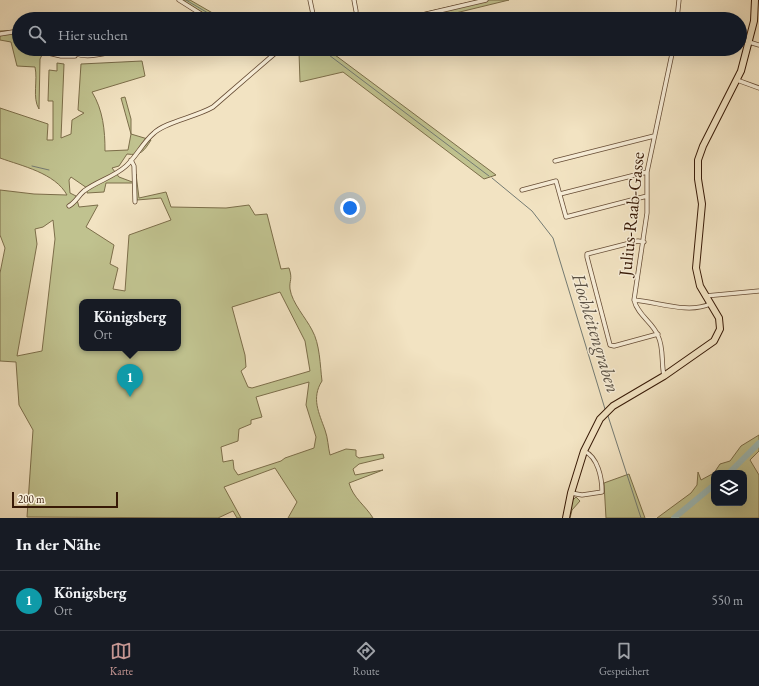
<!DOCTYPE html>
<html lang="de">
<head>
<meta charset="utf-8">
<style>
  :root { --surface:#171b24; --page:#20242c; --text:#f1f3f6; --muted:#9ea1a6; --line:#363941; --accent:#c59692 }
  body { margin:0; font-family:"EB Garamond",serif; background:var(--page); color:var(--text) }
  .controls { position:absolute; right:12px; bottom:12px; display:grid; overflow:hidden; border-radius:8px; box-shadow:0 4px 16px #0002 }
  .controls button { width:36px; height:36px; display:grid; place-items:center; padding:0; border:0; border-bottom:1px solid var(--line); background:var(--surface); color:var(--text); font:20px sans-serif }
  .scale { position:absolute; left:12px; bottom:10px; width:106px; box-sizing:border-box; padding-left:4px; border:2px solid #371906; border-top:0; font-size:11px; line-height:14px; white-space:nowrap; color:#371906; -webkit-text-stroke:3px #f7edd7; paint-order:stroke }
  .you { position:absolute; left:350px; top:208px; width:14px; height:14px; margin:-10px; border:3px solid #fff; border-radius:50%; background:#1a73e8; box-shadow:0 0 0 6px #1a73e833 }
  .badge { display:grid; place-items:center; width:26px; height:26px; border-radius:50%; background:var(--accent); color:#fff; font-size:13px; font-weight:700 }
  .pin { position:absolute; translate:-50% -33px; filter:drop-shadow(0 1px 2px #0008) }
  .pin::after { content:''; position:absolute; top:21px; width:14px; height:12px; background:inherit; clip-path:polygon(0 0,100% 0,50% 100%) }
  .popup { position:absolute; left:79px; top:299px; width:102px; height:52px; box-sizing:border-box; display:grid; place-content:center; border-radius:8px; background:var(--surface); filter:drop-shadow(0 1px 3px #0005); font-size:13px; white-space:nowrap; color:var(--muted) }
  .popup b { font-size:15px; color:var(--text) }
  .popup::after { content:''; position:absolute; left:50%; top:100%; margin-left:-8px; border:8px solid transparent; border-top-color:var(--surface) }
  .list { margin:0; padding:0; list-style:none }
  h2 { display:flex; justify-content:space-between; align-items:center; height:52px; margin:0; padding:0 16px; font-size:17px }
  h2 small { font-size:13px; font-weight:400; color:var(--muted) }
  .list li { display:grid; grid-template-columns:26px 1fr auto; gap:12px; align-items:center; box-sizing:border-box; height:60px; padding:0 16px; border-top:1px solid var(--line) }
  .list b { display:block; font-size:15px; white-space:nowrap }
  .list p { margin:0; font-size:13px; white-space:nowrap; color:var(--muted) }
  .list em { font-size:13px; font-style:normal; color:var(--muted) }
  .icon { flex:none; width:22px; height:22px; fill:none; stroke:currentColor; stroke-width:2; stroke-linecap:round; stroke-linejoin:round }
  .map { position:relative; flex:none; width:759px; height:518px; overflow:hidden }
  .search { position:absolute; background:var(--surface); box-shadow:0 4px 16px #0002; left:12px; right:12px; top:12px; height:44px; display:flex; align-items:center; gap:10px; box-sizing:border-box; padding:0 14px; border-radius:22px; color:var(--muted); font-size:15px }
  .sheet { height:112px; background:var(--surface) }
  nav { display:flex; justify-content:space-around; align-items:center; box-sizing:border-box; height:56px; border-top:1px solid var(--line); background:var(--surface); font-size:11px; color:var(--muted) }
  nav a { display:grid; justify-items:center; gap:2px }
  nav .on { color:var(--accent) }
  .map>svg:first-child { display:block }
  .green { fill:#c0c28f; stroke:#7c6e4a; fill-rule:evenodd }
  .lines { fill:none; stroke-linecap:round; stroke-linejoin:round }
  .stream { stroke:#747b73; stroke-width:1 }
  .river { stroke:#9dbdbb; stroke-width:6 }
  .minor-casing { stroke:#664c35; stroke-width:5 }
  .primary-casing { stroke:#371906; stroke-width:8 }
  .minor { stroke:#f7edd7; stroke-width:3.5 }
  .primary { stroke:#f2e3c2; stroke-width:6 }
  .labels { text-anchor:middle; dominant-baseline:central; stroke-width:3; stroke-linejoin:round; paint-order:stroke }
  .street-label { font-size:18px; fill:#371906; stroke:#f7edd7 }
  .water-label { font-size:19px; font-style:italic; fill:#5b5245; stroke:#f7edd7 }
</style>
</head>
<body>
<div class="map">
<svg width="759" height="518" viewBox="0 0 759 518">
  <rect width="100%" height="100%" fill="#f2e3c2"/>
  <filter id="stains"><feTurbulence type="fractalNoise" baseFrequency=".005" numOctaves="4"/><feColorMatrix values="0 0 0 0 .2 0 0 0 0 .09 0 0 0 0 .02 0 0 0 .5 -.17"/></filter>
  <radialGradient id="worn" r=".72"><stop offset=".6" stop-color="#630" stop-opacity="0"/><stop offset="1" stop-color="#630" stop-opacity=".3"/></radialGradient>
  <!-- green -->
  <path class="green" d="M182 0H190L223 19H213Z
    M479 0H509L431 19H396Z
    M19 30V49H45L40 59 39 109C32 98 38 80 35 67L17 66 11 42 0 40V31Z
    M292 49H327L496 175 484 179 343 72 300 82 299 52Z
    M142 61 145 76 92 92C103 110 105 130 105 151L128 150 131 134 121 98 125 97 131 119V134L151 140C144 151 141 156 127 154L119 166 112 168 119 177 135 183 136 174 139 198 166 192 171 207 226 208 249 205 255 215 267 214 281 269 289 268C293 280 289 280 290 289 292 303 306 318 312 330 320 344 320 365 322 381 311 398 319 413 325 430 328 438 328 447 330 455L346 449 356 450V456L359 458 383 454 384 458 359 464 353 469 355 475 383 470 349 483C353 498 365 505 373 518H288L297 502 275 468 224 487 241 518H237L233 511 218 518 27 517 33 430 19 405 16 362 0 361V273L5 248 0 235V190L34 194 67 195C55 173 22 166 0 158V108L48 124 47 140H53V101H48L49 70 57 71V63L64 64 61 138 71 134 72 120 84 113 78 110 81 64ZM71 177 87 188V193L104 192 106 183H135L137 200 161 198 171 220 129 235 125 291 113 289 118 268 110 264 114 245 86 227 98 205 79 207 76 196 70 193 69 180ZM53 220 55 239 42 351 17 356 37 244 35 229 43 227ZM280 292 305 341 310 371 252 388 248 387 241 371 246 367 245 355 232 307ZM82 302H178V348H82ZM309 382 306 405 316 437 314 448 285 458 281 461 238 475 234 469 233 460 223 462 221 447 238 441 239 429 251 424V420L262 417 256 397Z
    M759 435V451L750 460 759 475V518H657L691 493 697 485 698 472 701 480 714 473V503H744V473H714L720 464 730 461 741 446Z
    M629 474 645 518H606L604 483Z
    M576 497 580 501 572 510 570 518H568L572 501Z"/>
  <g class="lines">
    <!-- stream -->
    <path class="stream" d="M186 0 218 19
      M321 49 489 176
      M32 166 49 170
      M492 178 532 211 553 238 605 409
      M608 416 641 518"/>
    <!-- river -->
    <path class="river" d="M729 473 759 443
      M674 518 714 485"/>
    <!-- minor casing -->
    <g class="minor-casing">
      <path id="minor" d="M179 0 209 19
        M310 0 314 19
        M354 0 356 11
        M405 19 486 0
        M677 19 679 0
        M0 34 19 31
        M749 42 759 45
        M46 49 48 53 61 56H75
        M66 49C85 62 102 53 124 49
        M737 80 759 88
        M131 160 134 166 135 202
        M555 161 654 136
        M522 190 556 181 566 217 647 196
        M560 194 647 172
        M69 206C76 202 78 196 84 191 97 181 114 177 126 166 137 156 143 142 154 133 165 122 196 117 213 107L280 49
        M644 242 638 241 587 254V257L610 345 614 346 658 334
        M705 296 759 291
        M634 300C658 302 688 314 710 304
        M664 376C661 363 664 348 658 336 653 322 638 316 634 300L647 213V172L673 49
        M571 493 582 495 602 492C602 478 598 457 584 451"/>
    </g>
    <!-- primary casing -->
    <g class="primary-casing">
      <path id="primary" d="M566 518 571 493 584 451 600 419 613 406 664 376 714 341 720 329 719 318 700 286 696 268 702 204 698 179V160L703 146 741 71 754 21 755 0"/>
    </g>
    <!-- minor -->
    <use href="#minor" class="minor"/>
    <!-- primary -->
    <use href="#primary" class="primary"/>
  </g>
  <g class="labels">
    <!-- street labels -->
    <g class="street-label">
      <text transform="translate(631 214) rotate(-84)">Julius-Raab-Gasse</text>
    </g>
    <!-- water labels -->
    <g class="water-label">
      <text transform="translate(596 333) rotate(73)">Hochleitengraben</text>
    </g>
  </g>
  <rect width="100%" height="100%" filter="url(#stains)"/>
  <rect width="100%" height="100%" fill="url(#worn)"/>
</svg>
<div class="controls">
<button><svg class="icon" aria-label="layers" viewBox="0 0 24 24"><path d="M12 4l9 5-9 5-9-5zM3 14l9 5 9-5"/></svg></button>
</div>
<div class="scale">200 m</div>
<div class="you"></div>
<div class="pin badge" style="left:130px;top:397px;background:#0f9aa8">1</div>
<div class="popup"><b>Königsberg</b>Ort</div>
<div class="search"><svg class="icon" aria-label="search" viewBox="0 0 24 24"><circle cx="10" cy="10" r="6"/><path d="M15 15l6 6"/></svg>Hier suchen</div>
</div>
<section class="sheet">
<h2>In der Nähe<small></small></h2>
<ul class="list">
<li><span class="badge" style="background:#0f9aa8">1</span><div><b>Königsberg</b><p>Ort</p></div><em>550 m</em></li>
</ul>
</section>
<nav>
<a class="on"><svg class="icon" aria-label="map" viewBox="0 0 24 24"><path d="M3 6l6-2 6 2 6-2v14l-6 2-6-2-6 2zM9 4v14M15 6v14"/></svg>Karte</a>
<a><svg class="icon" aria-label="directions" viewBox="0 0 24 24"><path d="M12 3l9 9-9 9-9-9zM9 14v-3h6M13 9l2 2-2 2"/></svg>Route</a>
<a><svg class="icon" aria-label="saved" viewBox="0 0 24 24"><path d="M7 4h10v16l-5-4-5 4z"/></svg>Gespeichert</a>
</nav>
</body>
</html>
